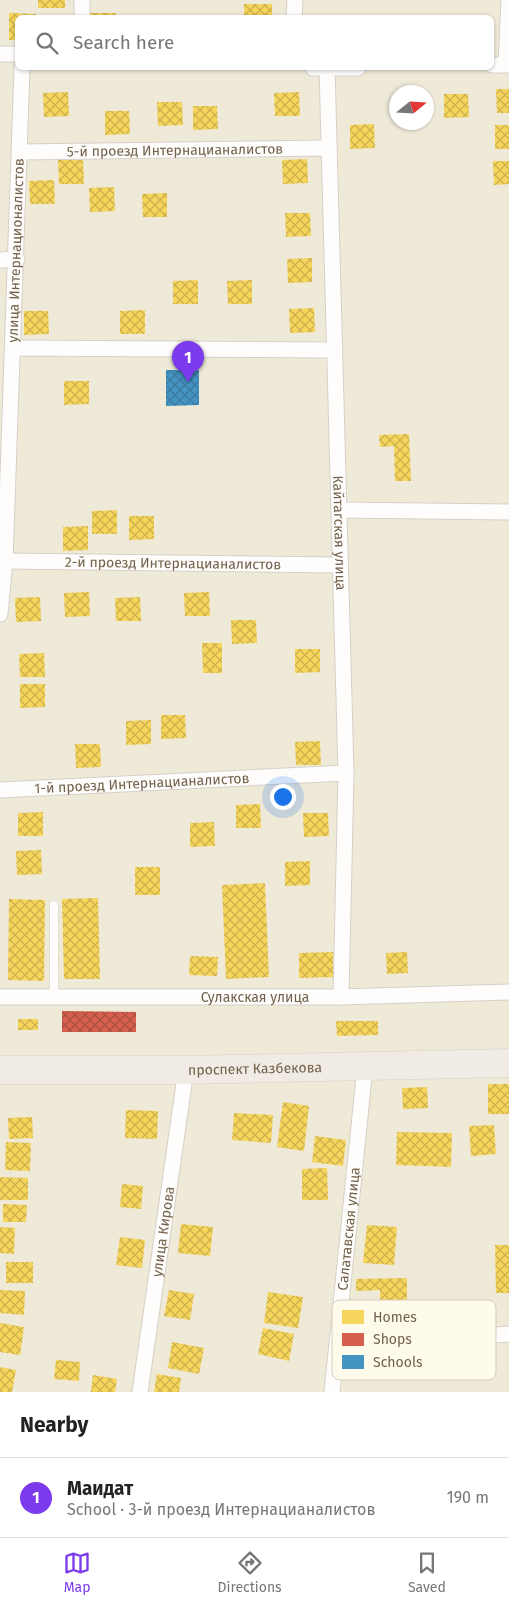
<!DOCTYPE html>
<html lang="en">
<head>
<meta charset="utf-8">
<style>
  :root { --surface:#fff; --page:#f2f2f2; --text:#222; --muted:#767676; --line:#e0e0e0; --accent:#7c3aed }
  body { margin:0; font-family:"Fira Sans",sans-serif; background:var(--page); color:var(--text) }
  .compass { position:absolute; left:389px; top:85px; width:45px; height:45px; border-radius:50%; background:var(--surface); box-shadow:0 1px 4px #0004; rotate:72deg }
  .you { position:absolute; left:282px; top:796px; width:18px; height:18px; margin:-12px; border:4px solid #fff; border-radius:50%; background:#1a73e8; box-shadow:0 0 0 8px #1a73e833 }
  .badge { display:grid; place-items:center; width:32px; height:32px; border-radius:50%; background:var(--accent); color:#fff; font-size:16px; font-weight:700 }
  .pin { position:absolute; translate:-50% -41px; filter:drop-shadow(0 1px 2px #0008) }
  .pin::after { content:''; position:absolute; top:26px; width:18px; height:15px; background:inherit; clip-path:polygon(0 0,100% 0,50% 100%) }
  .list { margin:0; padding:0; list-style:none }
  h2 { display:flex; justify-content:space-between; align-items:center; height:65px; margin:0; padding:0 20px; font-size:21px }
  h2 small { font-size:16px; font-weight:400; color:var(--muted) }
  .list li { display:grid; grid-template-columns:32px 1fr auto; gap:15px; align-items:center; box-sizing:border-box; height:80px; padding:0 20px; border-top:1px solid var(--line) }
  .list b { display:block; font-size:19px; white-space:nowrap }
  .list p { margin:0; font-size:16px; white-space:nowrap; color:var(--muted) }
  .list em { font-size:16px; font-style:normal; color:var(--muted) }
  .icon { flex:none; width:28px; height:28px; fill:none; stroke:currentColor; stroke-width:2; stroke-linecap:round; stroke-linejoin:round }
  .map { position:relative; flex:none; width:509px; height:1392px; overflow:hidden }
  .search { position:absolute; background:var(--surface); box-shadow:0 1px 4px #0004; left:15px; right:15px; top:15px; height:55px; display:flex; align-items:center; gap:12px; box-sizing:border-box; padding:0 18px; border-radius:8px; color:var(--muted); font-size:19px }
  .sheet { height:145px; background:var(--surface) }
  nav { display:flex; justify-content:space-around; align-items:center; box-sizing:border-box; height:70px; border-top:1px solid var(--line); background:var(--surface); font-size:14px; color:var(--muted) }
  nav a { display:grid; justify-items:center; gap:2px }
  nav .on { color:var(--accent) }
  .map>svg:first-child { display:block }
  .residential { fill:#efe9d8; fill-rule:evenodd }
  .homes { fill:url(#homes-cross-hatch) }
  .shops { fill:url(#shops-cross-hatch) }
  .schools { fill:url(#schools-cross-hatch) }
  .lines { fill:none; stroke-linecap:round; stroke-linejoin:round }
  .lane-casing { stroke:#d5d1c9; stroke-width:9 }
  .street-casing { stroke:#d5d1c9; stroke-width:17 }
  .highway-casing { stroke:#d5cfc6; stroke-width:29 }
  .lane { stroke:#fefdfc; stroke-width:8 }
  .street { stroke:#fefdfc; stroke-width:15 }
  .highway { stroke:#f0ebe4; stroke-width:28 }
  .labels { text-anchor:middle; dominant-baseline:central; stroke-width:5; stroke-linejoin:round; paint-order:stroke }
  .street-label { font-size:14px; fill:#73624b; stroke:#fefbeb }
  .key { fill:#fefbeb; stroke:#d4cdbb; stroke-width:1 }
  .key-label { font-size:14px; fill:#73624b }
</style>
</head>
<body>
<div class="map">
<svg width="509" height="1392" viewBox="0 0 509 1392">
  <defs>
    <pattern id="homes-cross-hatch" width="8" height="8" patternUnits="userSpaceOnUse" patternTransform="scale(1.25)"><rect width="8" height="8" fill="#f6d55c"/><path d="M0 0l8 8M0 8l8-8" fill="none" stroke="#ccb04e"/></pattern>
    <pattern id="shops-cross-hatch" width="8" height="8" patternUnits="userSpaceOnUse" patternTransform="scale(1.25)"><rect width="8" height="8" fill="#d6604d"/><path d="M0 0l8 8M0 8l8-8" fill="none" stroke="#a94f3f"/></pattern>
    <pattern id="schools-cross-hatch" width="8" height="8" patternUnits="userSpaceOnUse" patternTransform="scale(1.25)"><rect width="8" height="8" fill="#4393c3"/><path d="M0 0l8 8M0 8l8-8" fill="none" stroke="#3c7ba0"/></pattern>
  </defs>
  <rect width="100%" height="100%" fill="#f6f4ea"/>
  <!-- residential -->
  <path class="residential" d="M0 0H509V1392H0ZM18 18H492V68H18ZM396 92H426V122H396Z"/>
  <!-- homes -->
  <path class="homes" d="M38 0H65V8H38Z
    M244 4H272V18H244Z
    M9 13 36 14V18H18V40H9Z
    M89 13H116V18H89Z
    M496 89H509V113H497Z
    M68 92 69 116 44 117 43 93Z
    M299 92 300 116H275L274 93Z
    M444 94H468L469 117 444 118Z
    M157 102H182L183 125 158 126Z
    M193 106H217L218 129 193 130Z
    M105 111H129L130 134 105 135Z
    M374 124 375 148 350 149V125Z
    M495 125H509V149H495Z
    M307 159 308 183 283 184 282 160Z
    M58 160H83L84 184H59Z
    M493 161H509V184L494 185Z
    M54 180 55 204H30L29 181Z
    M114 187 115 211 90 212 89 188Z
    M167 193V217H143L142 194Z
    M285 213H310L311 236 286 237Z
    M312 258V282L288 283 287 259Z
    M198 280V304H173V281Z
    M252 280V304H228L227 281Z
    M314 308 315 332 290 333 289 309Z
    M145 310V334H120V311Z
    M24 311H48L49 334 24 335Z
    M64 381H89V404L64 405Z
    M409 434 411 481H395L394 446 380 447 379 435Z
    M117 510V534H92V511Z
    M129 516H154V539L129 540Z
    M88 526V550L63 551V527Z
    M89 592 90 616 65 617 64 593Z
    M209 592 210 616H185L184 593Z
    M40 597 41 621 16 622 15 598Z
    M140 597 141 621H116L115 598Z
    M231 620H256L257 643 232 644Z
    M202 643H222V673H203Z
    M295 649H320V672L295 673Z
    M44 653 45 677H20L19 654Z
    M20 684H45V707L20 708Z
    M161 715H185L186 738 161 739Z
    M151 720V744L126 745V721Z
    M320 741 321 765H296L295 742Z
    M75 744H100L101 767 76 768Z
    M260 804 261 828H236V805Z
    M43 812V836H18V813Z
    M303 813H328L329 836 304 837Z
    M214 822 215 846 190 847V823Z
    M41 850 42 874 17 875 16 851Z
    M310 861V885L285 886V862Z
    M135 867H160V895H135Z
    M265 883 269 977 226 979 222 885Z
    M98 898 100 979H64L62 899Z
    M9 899 45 900 44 981 8 980Z
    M333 952V977L299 978V953Z
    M407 952 408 973 387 974 386 953Z
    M190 956 218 957 217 976 189 975Z
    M18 1019H38V1030H18Z
    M336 1021H378V1035L337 1036Z
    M488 1084H509V1114H488Z
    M427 1087 428 1108 403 1109 402 1088Z
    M283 1102 309 1106 304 1151 277 1147Z
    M126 1110 158 1111 157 1139 125 1138Z
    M234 1113 273 1115 271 1143 232 1140Z
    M32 1117 33 1138 9 1139 8 1118Z
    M494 1125 496 1154 471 1156 469 1126Z
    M397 1132 452 1133 451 1167 396 1165Z
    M315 1136 346 1140 343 1166 312 1162Z
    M6 1142 31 1143 30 1171 5 1170Z
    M327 1168 328 1200H302V1169Z
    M0 1177 28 1178V1200H0Z
    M122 1184 143 1186 141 1209 120 1207Z
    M3 1204 27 1205 26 1222H3Z
    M181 1224 213 1227 210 1256 178 1253Z
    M367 1225 397 1227 394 1265 363 1263Z
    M0 1227 15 1228 14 1254 0 1253Z
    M120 1237 145 1240 142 1268 116 1265Z
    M495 1245H509V1293H496Z
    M6 1262H33V1283H6Z
    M407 1278V1307H380V1290L356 1291V1279Z
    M0 1290 25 1291 24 1315 0 1313Z
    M169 1290 194 1294 190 1320 164 1316Z
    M268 1292 303 1297 298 1328 264 1323Z
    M0 1323 24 1327 20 1355 0 1352Z
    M263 1328 294 1334 289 1361 258 1354Z
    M172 1342 204 1348 199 1374 168 1368Z
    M56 1360 80 1362 79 1381 54 1379Z
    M0 1367 16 1370 12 1392H0Z
    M157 1374 181 1378 179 1392H154Z
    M93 1375 117 1379 115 1392H91Z"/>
  <!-- shops -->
  <path class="shops" d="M62 1011 136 1012V1032H62Z"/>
  <!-- schools -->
  <path class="schools" d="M166 370H199V405L166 406Z"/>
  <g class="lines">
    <!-- lane casing -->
    <g class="lane-casing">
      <path id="lane" d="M54 996V905"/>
    </g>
    <!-- street casing -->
    <g class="street-casing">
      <g id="street">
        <path d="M82 18V0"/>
        <path d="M294 18 295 0"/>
        <path d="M0 54H18"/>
        <path d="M506 64 509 0"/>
        <path d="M492 65H509"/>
        <path d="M313 68H358"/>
        <path id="s1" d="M327 68 346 773 341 997"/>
        <path id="s2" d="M20 152 329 148"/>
        <path d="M0 260 17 259"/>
        <path d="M13 348 335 350"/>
        <path d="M339 510 509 512"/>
        <path id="s3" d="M5 561 340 565"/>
        <path id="s4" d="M0 614 5 561 22 68"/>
        <path id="s5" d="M0 790 346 773"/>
        <path id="s6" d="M0 997H341L509 992"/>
        <path d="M470 1337 509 1334"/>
        <path id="s7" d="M140 1392 186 1070"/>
        <path id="s8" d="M332 1392 365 1067"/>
      </g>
    </g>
    <!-- highway casing -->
    <g class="highway-casing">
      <g id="highway">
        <path id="s9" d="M0 1070H186L509 1063"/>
      </g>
    </g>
    <!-- lane -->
    <use href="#lane" class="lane"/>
    <!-- street -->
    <use href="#street" class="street"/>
    <!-- highway -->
    <use href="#highway" class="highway"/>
  </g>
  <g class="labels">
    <!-- street labels -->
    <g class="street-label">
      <text stroke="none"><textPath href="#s2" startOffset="155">5-й проезд Интернацианалистов</textPath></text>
      <text stroke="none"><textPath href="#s4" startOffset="364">улица Интернационалистов</textPath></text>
      <text stroke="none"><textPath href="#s1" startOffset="465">Кайтагская улица</textPath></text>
      <text stroke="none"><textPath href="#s3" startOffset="168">2-й проезд Интернацианалистов</textPath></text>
      <text stroke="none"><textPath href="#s5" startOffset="142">1-й проезд Интернацианалистов</textPath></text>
      <text stroke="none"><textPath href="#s6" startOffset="255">Сулакская улица</textPath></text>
      <text stroke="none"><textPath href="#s9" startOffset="255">проспект Казбекова</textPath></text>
      <text stroke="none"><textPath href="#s8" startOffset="164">Салатавская улица</textPath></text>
      <text stroke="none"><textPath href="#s7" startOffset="162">улица Кирова</textPath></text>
    </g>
  </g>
  <!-- legend -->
  <rect x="332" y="1300" width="164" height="80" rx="8" class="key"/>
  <rect x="342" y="1310" width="22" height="14" fill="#f6d55c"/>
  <rect x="342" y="1333" width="22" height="13" fill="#d6604d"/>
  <rect x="342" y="1355" width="22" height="14" fill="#4393c3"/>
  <g class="key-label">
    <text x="373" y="1322">Homes</text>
    <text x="373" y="1344">Shops</text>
    <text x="373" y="1367">Schools</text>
  </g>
</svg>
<svg class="compass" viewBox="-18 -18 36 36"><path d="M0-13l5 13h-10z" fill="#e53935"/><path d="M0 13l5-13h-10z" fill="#767676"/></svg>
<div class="you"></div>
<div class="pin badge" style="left:188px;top:382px">1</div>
<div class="search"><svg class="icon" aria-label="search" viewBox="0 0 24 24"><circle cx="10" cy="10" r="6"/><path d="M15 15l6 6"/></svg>Search here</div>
</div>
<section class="sheet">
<h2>Nearby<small></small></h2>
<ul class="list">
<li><span class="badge">1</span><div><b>Маидат</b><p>School · 3-й проезд Интернацианалистов</p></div><em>190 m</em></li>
</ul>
</section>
<nav>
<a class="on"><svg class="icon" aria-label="map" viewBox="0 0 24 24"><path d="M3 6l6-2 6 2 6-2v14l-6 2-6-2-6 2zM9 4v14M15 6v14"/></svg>Map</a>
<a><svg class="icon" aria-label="directions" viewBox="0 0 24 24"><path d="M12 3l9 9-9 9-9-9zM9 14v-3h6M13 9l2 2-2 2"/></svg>Directions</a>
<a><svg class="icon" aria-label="saved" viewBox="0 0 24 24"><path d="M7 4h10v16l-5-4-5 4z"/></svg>Saved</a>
</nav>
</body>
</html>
